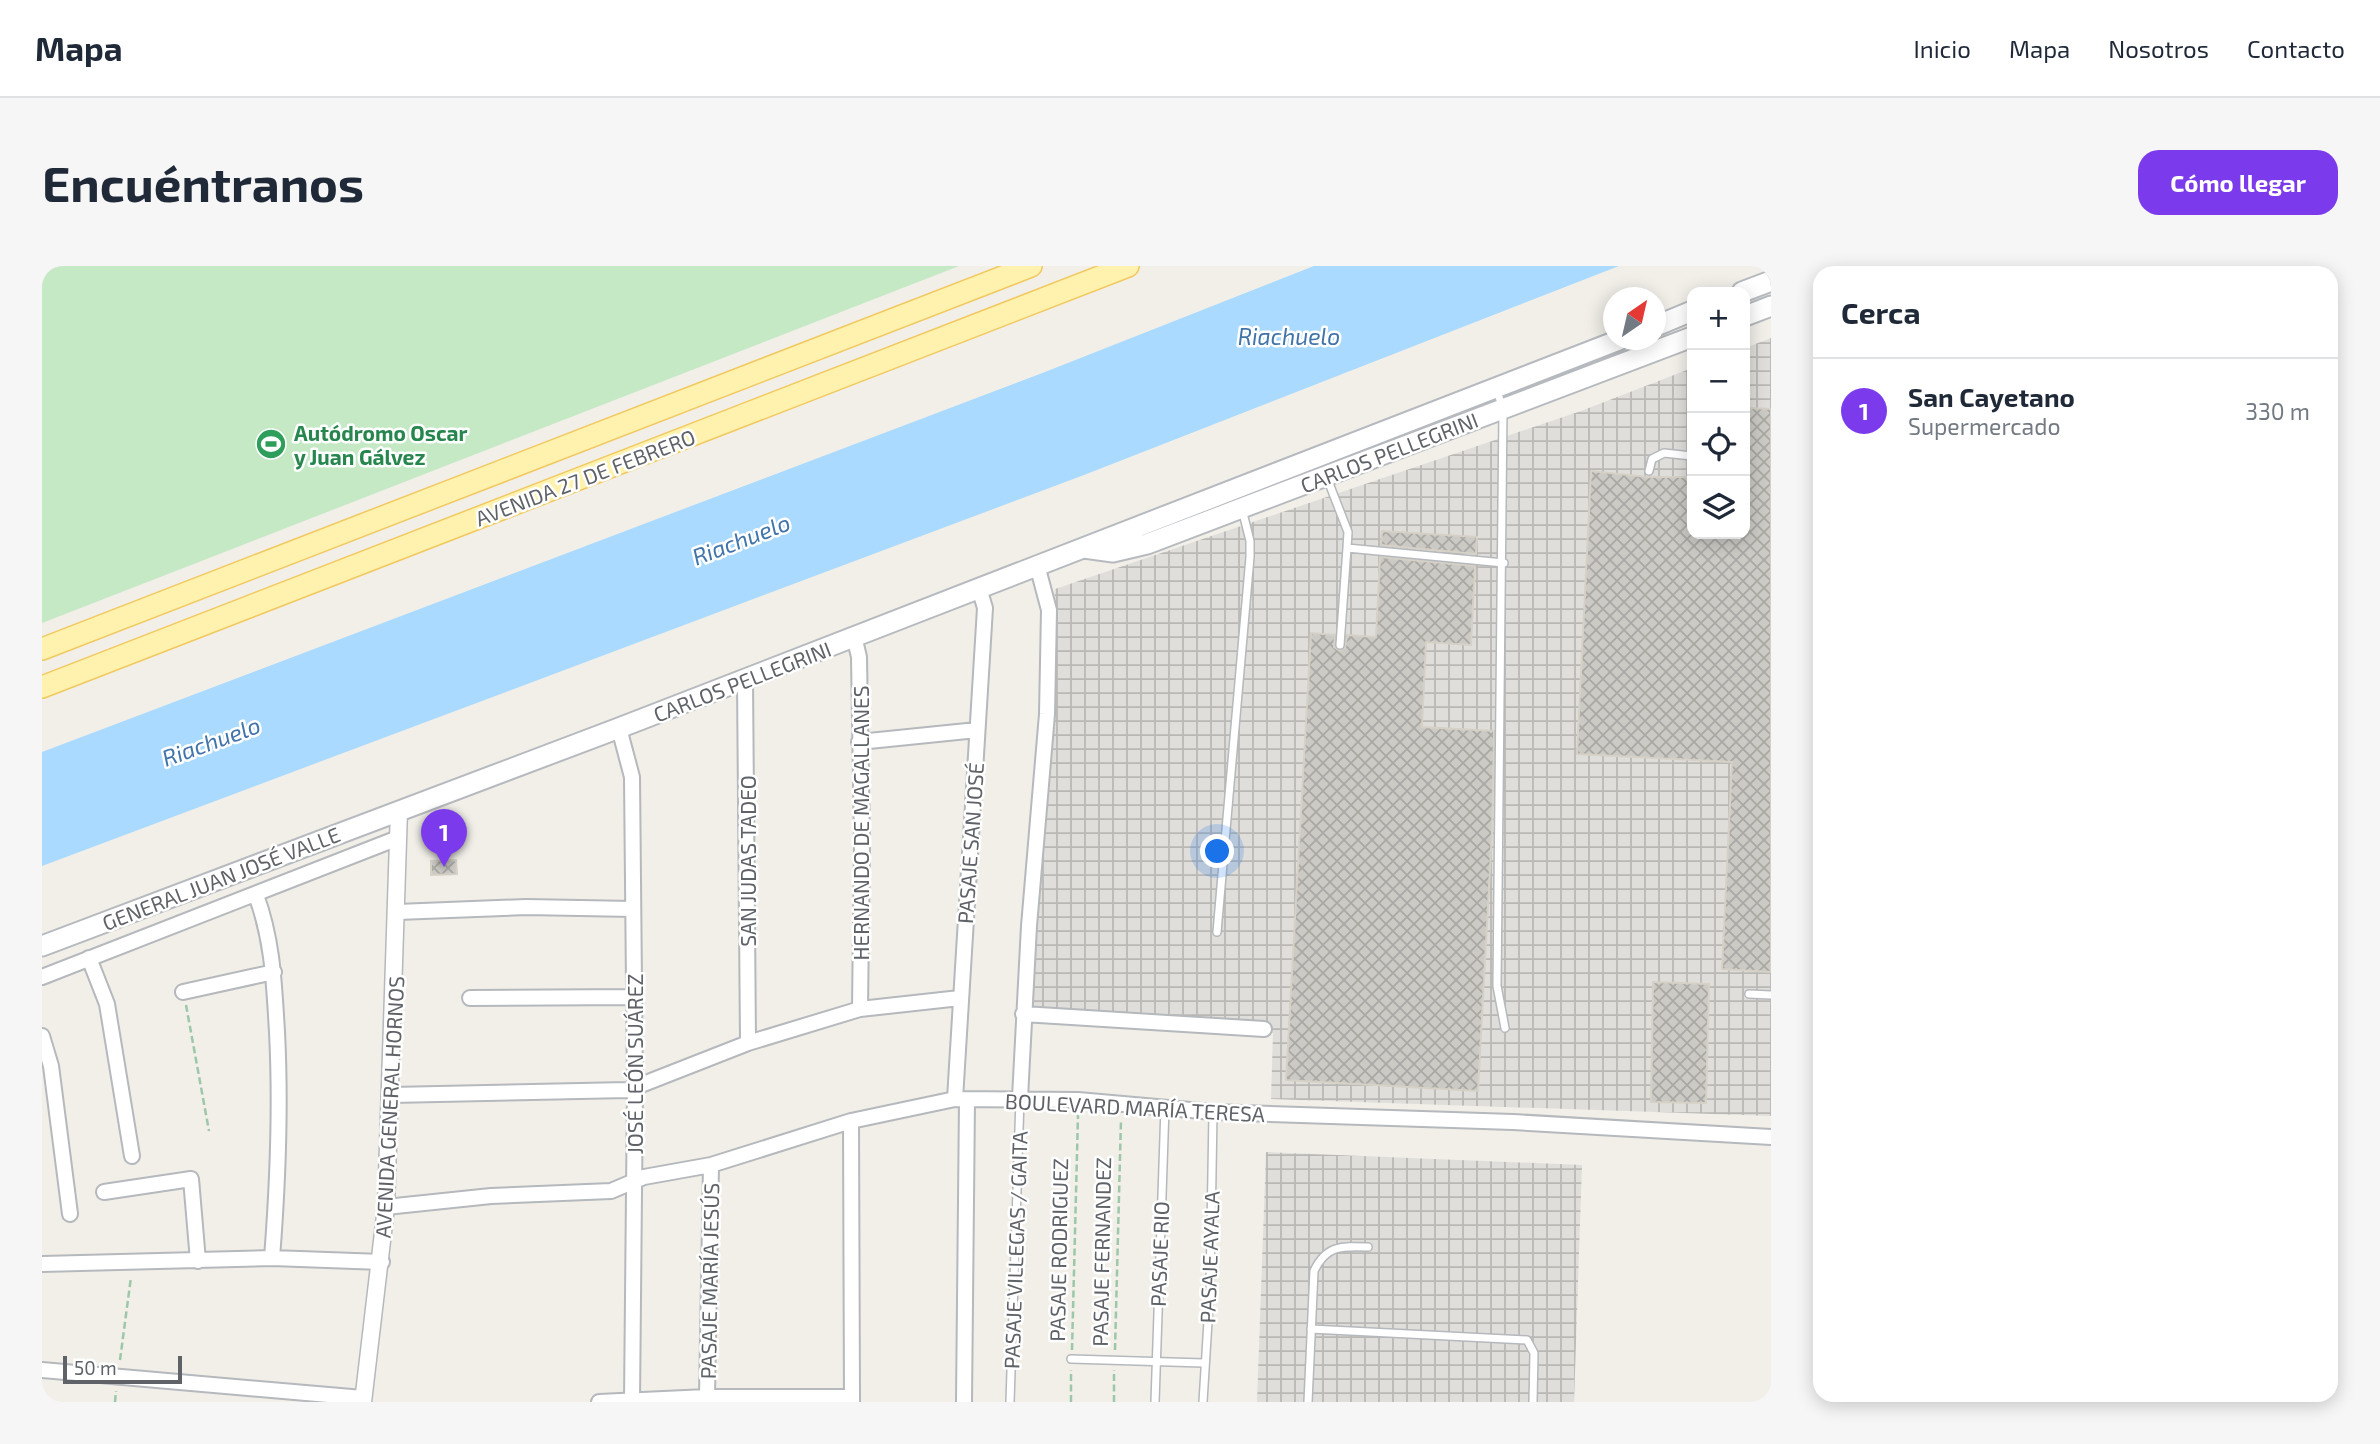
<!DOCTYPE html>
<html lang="es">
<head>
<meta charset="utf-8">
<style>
  :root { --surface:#fff; --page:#f6f6f7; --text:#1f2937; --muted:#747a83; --line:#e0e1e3; --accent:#7c3aed }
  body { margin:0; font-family:"Exo 2",sans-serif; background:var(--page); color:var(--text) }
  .controls { position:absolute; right:21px; top:21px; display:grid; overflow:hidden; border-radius:14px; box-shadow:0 4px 18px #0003 }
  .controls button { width:63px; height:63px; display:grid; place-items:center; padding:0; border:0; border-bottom:2px solid var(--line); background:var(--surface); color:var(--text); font:35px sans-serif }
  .compass { position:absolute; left:1561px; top:21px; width:63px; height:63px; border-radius:50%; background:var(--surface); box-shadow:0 4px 18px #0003; rotate:34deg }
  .scale { position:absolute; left:21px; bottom:18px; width:119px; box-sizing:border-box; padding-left:7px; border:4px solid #5f6368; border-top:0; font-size:19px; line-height:24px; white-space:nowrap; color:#5f6368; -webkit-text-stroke:5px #fff; paint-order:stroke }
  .you { position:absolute; left:1176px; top:586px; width:24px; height:24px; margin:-18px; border:5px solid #fff; border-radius:50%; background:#1a73e8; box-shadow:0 0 0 10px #1a73e833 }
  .badge { display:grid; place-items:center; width:46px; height:46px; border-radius:50%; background:var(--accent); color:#fff; font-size:23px; font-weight:700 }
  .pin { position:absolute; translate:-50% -58px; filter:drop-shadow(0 2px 4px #0008) }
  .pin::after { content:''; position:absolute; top:37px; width:24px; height:21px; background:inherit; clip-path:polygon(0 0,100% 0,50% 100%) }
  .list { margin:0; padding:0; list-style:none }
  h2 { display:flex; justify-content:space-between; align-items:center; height:91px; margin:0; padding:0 28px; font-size:30px }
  h2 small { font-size:23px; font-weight:400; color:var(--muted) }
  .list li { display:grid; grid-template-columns:46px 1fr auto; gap:21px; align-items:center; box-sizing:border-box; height:105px; padding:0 28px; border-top:2px solid var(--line) }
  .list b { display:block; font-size:26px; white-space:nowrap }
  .list p { margin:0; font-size:23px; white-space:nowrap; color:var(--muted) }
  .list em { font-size:23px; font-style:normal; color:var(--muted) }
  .icon { flex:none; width:38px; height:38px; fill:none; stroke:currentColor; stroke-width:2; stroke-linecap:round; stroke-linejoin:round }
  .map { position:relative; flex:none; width:1729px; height:1136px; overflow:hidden; border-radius:21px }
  header { display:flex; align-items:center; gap:42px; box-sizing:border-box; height:98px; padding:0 35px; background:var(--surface); border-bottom:2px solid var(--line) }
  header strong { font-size:33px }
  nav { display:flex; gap:38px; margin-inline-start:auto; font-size:24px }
  .intro { display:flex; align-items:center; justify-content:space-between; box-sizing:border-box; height:168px; padding:0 42px }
  h1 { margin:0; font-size:49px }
  .button { padding:18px 32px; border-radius:21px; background:var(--accent); color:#fff; font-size:24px; font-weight:700 }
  main { display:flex; gap:42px; padding:0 42px }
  aside { flex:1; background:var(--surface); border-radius:21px; box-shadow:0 4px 18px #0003 }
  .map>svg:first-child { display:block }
  .industrial { fill:url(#industrial-grid) }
  .pitch { fill:#c5e8c5 }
  .water { fill:#aadaff }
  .building { fill:url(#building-cross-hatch); stroke:#d6d1c6; stroke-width:2 }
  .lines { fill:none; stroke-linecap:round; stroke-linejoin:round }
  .service-casing { stroke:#b5b8bc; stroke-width:10 }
  .minor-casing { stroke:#b5b8bc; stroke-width:18 }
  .tertiary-casing { stroke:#b5b8bc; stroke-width:19 }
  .secondary-casing { stroke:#b6babf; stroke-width:23 }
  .primary-casing { stroke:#f2c960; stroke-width:24 }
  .path { stroke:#9cc7a9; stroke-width:2.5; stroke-dasharray:7 3.5; stroke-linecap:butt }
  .service { stroke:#fff; stroke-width:7 }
  .minor { stroke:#fff; stroke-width:14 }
  .tertiary { stroke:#fff; stroke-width:16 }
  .secondary { stroke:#fff; stroke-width:19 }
  .primary { stroke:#fff2af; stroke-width:21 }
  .labels { text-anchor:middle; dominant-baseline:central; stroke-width:5; stroke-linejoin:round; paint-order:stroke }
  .leisure-label { font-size:21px; font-weight:bold; fill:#27864d; stroke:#fff; text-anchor:start }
  .street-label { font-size:21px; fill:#5f6368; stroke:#fff }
  .water-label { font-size:23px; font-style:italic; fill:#4174aa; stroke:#fff }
</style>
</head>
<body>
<header>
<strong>Mapa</strong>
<nav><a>Inicio</a><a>Mapa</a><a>Nosotros</a><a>Contacto</a></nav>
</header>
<div class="intro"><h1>Encuéntranos</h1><a class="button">Cómo llegar</a></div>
<main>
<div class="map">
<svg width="1729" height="1136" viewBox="0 0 1729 1136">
  <defs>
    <pattern id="industrial-grid" width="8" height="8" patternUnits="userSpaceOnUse" patternTransform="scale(1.75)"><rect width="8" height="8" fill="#e0deda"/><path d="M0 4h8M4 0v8" fill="none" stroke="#b9b8b5"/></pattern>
    <pattern id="building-cross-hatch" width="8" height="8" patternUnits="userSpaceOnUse" patternTransform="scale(1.75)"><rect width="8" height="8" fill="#cccac5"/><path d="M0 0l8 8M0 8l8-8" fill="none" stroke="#a9a8a4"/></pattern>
  </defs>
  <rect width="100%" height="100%" fill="#f1efe8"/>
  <!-- industrial -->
  <path class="industrial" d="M1729 72V850L1229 833 1231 767 986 752 1013 323 1539 145 1650 102V268H1703V82Z
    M1224 886 1540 899 1532 1136H1215Z"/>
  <!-- pitch -->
  <path class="pitch" d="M0 0H917L0 357Z"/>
  <!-- water -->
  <path class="water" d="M1272 0H1577L1042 209 0 600V486L1003 106Z"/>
  <!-- building -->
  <path class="building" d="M1706 142 1729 143V706L1680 703 1690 496 1535 488 1549 205 1606 211H1650V268H1703Z
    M1340 265 1435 271 1434 288 1339 279Z
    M1338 291 1433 300 1429 379 1384 376 1380 461 1452 465 1450 566 1436 825 1244 814 1269 367 1293 369 1292 381 1298 385 1303 382 1305 369 1334 371Z
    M414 594 415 608 389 609V595Z
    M1611 716 1667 718 1664 837 1609 836Z"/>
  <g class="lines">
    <!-- service casing -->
    <g class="service-casing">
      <path id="service" d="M1454 122 1461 143 1455 720 1463 762
        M1607 205 1610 193 1622 187 1650 190
        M1285 212 1306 266 1305 282
        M1298 379 1305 282 1462 297
        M1175 666 1208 291V275L1200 243
        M1707 728 1729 729
        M1269 1063 1485 1074 1492 1087 1491 1136
        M1029 1093 1161 1097
        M968 1136 978 833
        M1113 1136 1123 841
        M1161 1136 1168 1023 1171 847
        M1266 1136 1272 1005C1284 979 1300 980 1326 981"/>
    </g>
    <!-- minor casing -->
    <g class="minor-casing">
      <path id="minor" d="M812 370 817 391 820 577 818 743
        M703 414 706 777
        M577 462 590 511 593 822 590 1136
        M817 476 935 464
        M214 629C231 675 232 718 235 766 239 844 236 915 230 992
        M355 646 484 641 591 643
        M47 692 65 738 90 890
        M0 711 356 572
        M141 726 232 706
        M428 732 591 731
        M981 748 1222 763
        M0 770 9 800 28 948
        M349 829 586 824 706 777 818 743 918 732
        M978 832 987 660 1005 448 1007 344 995 299
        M913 833 943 342 937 322
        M809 855 810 1136
        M62 926 149 913 156 995
        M344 941 449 930 569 925 602 911 669 899 809 855 913 833 1036 834 1171 846 1471 856 1729 871
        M0 998 230 992 340 996
        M0 1104 321 1132
        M665 1131 669 899
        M557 1136 665 1131H810
        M922 1136 925 834"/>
    </g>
    <!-- tertiary casing -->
    <g class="tertiary-casing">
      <path id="tertiary" d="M321 1136 344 941 357 544"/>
    </g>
    <!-- secondary casing -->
    <g class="secondary-casing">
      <path id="secondary" d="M1700 26 1729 15
        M1703 50 1729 40
        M1614 60 1650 45
        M1042 282 1071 286 1105 278 1650 71
        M0 680 577 462 1577 74"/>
    </g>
    <!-- primary casing -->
    <g class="primary-casing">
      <path id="primary" d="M0 383 989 0
        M0 421 1086 0"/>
    </g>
    <!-- path -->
    <path class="path" d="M144 739 167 865
      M1030 1084 1036 849
      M1073 1084 1079 853
      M78 1094 89 1011
      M73 1136 74 1125
      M1029 1136V1104
      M1072 1136V1104"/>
    <!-- service -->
    <use href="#service" class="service"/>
    <!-- minor -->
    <use href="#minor" class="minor"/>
    <!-- tertiary -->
    <use href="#tertiary" class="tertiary"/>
    <!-- secondary -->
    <use href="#secondary" class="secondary"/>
    <!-- primary -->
    <use href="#primary" class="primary"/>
  </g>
  <!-- icons -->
  <defs>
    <g id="stadium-disc" transform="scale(1.575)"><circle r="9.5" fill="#2e9e5b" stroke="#fff"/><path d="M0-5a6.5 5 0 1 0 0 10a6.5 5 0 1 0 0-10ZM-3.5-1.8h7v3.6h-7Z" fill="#fff"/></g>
  </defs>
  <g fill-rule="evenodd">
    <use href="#stadium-disc" x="229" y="178"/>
  </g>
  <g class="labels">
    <!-- leisure labels -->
    <g class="leisure-label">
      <text x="252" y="166">Autódromo Oscar<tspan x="252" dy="24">y Juan Gálvez</tspan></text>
    </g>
    <!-- street labels -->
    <g class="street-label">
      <text transform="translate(1347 186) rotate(-21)">CARLOS PELLEGRINI</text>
      <text transform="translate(543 211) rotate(-21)">AVENIDA 27 DE FEBRERO</text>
      <text transform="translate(700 415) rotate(-21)">CARLOS PELLEGRINI</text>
      <text transform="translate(818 557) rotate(-90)">HERNANDO DE MAGALLANES</text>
      <text transform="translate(928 577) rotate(-86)">PASAJE SAN JOSÉ</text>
      <text transform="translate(705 595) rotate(-90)">SAN JUDAS TADEO</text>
      <text transform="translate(179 612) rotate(-21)">GENERAL JUAN JOSÉ VALLE</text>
      <text transform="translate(592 798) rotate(-90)">JOSÉ LEÓN SUÁREZ</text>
      <text transform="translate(347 841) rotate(-87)">AVENIDA GENERAL HORNOS</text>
      <text transform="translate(1093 841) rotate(3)">BOULEVARD MARÍA TERESA</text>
      <text transform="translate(973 984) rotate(-88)">PASAJE VILLEGAS / GAITA</text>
      <text transform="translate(1016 984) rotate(-89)">PASAJE RODRIGUEZ</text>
      <text transform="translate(1059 986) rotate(-89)">PASAJE FERNANDEZ</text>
      <text transform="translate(1117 988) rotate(-88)">PASAJE RIO</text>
      <text transform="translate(1167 991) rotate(-88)">PASAJE AYALA</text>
      <text transform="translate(667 1015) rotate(-89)">PASAJE MARÍA JESÚS</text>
    </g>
    <!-- water labels -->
    <g class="water-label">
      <text x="1247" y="70">Riachuelo</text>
      <text transform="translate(699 273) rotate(-21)">Riachuelo</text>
      <text transform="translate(169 475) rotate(-20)">Riachuelo</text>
    </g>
  </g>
</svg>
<div class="controls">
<button>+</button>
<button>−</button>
<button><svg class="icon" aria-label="locate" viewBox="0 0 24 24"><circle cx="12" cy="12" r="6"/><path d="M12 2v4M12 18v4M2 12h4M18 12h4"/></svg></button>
<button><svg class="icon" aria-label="layers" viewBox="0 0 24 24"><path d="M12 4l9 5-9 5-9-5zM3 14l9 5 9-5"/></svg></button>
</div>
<svg class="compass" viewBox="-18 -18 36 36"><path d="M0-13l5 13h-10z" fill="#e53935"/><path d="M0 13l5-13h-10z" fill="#747a83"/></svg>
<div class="scale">50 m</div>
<div class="you"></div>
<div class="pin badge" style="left:402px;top:601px">1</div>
</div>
<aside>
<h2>Cerca<small></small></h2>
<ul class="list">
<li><span class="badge">1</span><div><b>San Cayetano</b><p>Supermercado</p></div><em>330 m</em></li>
</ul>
</aside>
</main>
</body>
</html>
